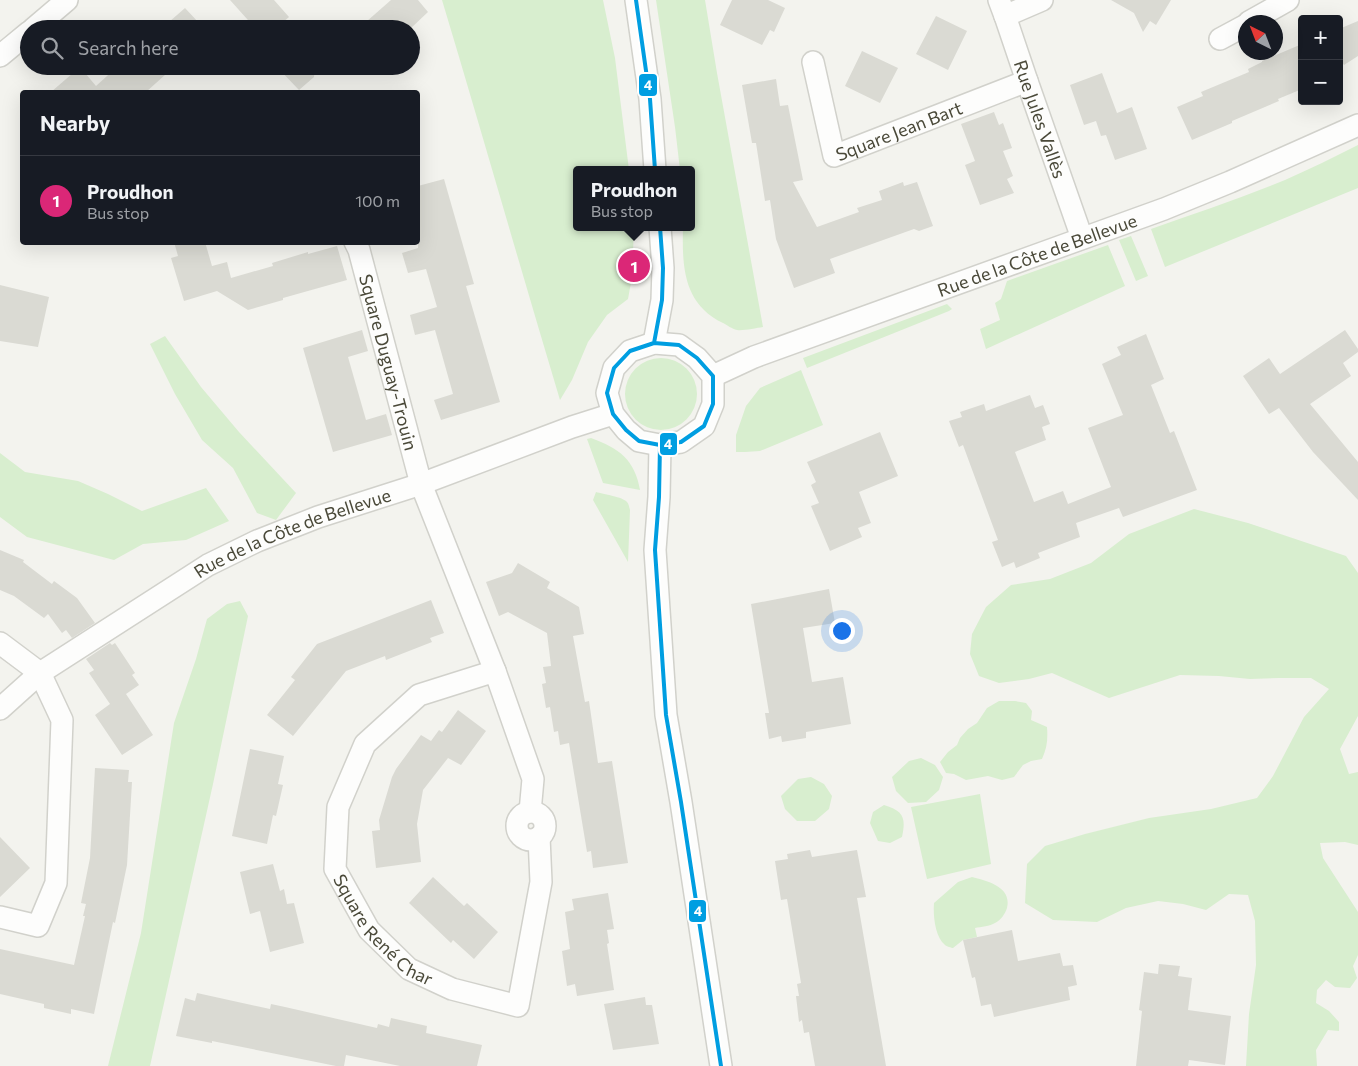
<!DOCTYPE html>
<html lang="en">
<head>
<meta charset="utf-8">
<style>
  :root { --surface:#171b24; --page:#20242c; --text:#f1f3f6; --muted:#9ea1a6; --line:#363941; --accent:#db2777 }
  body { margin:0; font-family:Commissioner,sans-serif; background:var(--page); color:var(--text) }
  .controls { position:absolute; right:15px; top:15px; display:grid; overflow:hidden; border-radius:5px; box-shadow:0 5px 20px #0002 }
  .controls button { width:45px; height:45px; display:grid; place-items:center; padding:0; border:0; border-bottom:1px solid var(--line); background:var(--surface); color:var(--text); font:25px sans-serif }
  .compass { position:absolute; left:1238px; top:15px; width:45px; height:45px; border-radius:50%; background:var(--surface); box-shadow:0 5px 20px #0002; rotate:318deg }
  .you { position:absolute; left:841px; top:630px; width:18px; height:18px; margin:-12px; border:4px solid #fff; border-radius:50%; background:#1a73e8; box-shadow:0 0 0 8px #1a73e833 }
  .badge { display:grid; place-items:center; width:32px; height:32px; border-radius:50%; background:var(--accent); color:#fff; font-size:16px; font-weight:700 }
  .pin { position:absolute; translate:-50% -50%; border:2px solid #fff; box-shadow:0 1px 5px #0006 }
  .popup { position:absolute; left:573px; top:166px; width:122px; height:65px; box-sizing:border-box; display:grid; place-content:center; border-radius:5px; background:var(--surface); filter:drop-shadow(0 1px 4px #0005); font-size:16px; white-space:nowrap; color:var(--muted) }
  .popup b { font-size:19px; color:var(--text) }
  .popup::after { content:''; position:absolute; left:50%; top:100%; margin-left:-10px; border:10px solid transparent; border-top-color:var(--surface) }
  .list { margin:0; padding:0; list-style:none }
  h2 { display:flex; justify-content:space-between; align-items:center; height:65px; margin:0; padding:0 20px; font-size:21px }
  h2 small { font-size:16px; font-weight:400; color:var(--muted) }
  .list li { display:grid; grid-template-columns:32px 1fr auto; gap:15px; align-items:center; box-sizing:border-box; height:90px; padding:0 20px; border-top:1px solid var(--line) }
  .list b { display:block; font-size:19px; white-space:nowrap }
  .list p { margin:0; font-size:16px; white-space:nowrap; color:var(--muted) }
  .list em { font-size:16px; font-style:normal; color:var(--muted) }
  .icon { flex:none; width:28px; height:28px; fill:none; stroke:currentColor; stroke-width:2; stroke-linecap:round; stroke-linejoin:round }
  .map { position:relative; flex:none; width:1358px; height:1066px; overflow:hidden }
  .search { position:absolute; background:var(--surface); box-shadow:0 5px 20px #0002; left:20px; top:20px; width:400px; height:55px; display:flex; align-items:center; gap:12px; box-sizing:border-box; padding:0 18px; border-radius:28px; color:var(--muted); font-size:19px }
  .panel { position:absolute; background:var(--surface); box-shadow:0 5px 20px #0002; left:20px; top:90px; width:400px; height:155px; border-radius:5px }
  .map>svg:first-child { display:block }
  .green { fill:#d8eecf }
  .building { fill:#dadad3 }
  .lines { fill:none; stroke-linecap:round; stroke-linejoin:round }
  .street-casing { stroke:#d1d1cb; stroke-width:24 }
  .street { stroke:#fdfdfc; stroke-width:21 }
  .bus-1-casing { stroke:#fff; stroke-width:8 }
  .bus-1 { stroke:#009ee1; stroke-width:4 }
  .labels { text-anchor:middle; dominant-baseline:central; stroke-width:5; stroke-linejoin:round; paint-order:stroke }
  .street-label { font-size:18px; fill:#4a4939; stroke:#fff }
  .line-badge { stroke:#fff; stroke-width:2 }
  .badge-label { font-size:14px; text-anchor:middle; font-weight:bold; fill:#fff }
</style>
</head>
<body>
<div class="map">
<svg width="1358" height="1066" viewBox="0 0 1358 1066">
  <rect width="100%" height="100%" fill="#f3f3ee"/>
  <!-- green -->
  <path class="green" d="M442 0H603L615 58 629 170H576V227H634L632 277 628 299 607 315 588 342 572 380 560 400C520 267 482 133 442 0Z
    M656 0H705L717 73 763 327C756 328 743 331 737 330 732 329 727 325 723 323 683 304 682 266 683 227H692V170H680L675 127Z
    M1358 145V188L1165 267 1151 229C1196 213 1241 198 1285 180 1310 169 1334 157 1358 145Z
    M1131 236 1148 276 1136 281 1119 240Z
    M1108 245 1125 286 986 349 980 329 1000 320 995 303 1001 299 1007 281Z
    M947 304 952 309 949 311 807 368 803 358Z
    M165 336 201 387 239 432 296 493 276 520 257 513 233 468 202 440 175 394 150 344Z
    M625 394a36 36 0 1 1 72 0a36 36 0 1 1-72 0Z
    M801 370 823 425 760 451 745 452H736V435L746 406 760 388Z
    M591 438C619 448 635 460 640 490L603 483 587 439Z
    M0 453 25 472 78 481 108 494 142 511 206 488 229 521 186 540 143 544 114 560 27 537 0 517Z
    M596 492C603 494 623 497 627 502 629 504 629 507 630 510L628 562 593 500Z
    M1194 509 1248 523 1346 556 1358 573V716L1340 749 1349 774 1358 772V845L1345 842 1320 843 1323 858 1358 912V955L1353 966 1357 978 1350 988 1335 987 1326 980 1317 990 1316 1003 1329 1011 1339 1022V1031L1328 1030 1316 1050 1317 1066H1246L1249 1014 1256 965 1255 921 1248 895 1229 894 1206 910 1183 904 1158 901 1126 908 1097 922 1053 920 1025 903 1027 864 1045 846 1085 834 1149 818 1211 809 1257 798 1273 776 1304 717 1329 689 1311 678H1279L1250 679 1219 676 1180 675 1109 698 1052 673 1029 679 999 683 979 676 970 654 972 634 986 607 1011 585 1050 579 1091 563 1129 534Z
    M240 601 248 616 213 784 150 1066H108L141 933 174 723 196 659 207 619 227 604Z
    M999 701H1015L1026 703 1032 711 1031 720 1047 727C1048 739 1047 748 1042 759L1031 761 1023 765 1014 777 1002 780 988 776 966 780 954 774 946 773 940 762 948 752 957 745 960 738 968 729 977 723 987 708Z
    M921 758 935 765 943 777 939 790 926 802 908 803 896 791 892 777 909 761Z
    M811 777 824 784 832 796 829 809 815 821H797L785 809 781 796 798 779Z
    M980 794 991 864 927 879 911 807Z
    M884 805C904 811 906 818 902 837L890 843 878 841 870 823 873 812Z
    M972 877C988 881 1012 887 1007 908 1005 914 1001 920 995 923 990 926 981 927 975 928L977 937 963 940 953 948C952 948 946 946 945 945 935 937 933 916 934 903L958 882Z"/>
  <!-- building -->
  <path class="building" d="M230 0H274L289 17 281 24 286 29H256Z
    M391 0H418L428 12 410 29H358Z
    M732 0H768L785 8 774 32 770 30 762 45 720 25Z
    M1111 0H1171L1156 25 1150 21 1143 32 1134 13Z
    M185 8 199 23 193 29H161Z
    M936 16 967 31 948 70 916 54Z
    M1358 21V56L1344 65 1339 58V29Z
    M1302 44V89L1278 99 1279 101 1232 121V123L1192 140 1177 107 1203 96 1201 92 1249 72 1248 69 1262 62V61Z
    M862 51 898 68 880 103 845 86Z
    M118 66H175L146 92H51L80 67 96 86Z
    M276 66H315L314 77 299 90Z
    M1102 73 1117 113 1132 107 1147 149 1115 160 1106 135 1101 136 1096 121 1084 125 1070 85Z
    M776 79 780 106 788 105 803 180 793 182 817 227 859 212 857 208 882 200 879 191 903 182 904 186 917 182 933 226 919 231 914 229 830 259 835 273 794 288 776 239 770 200 765 201 756 143H752L742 85Z
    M994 112 999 125 1003 123 1012 148 1003 151 1013 176 1007 179 1014 193 980 205 965 165 975 161 961 124Z
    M444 179 474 284 466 286 500 402 441 420 434 400 453 394 435 330 415 335 410 315 437 307 426 269 408 273 402 253 418 248V186Z
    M174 242H205L212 266 227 262 231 278 273 266 272 263 308 252V254L337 246 347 280 283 298V300L248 310 217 291 184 301 171 258 178 256Z
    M0 285 49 297 38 347 0 341Z
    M362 330 368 351 348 357 366 420 386 414 392 435 333 452 303 348Z
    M1345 330 1358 349V352L1343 363 1351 376 1310 404 1358 462V500L1313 452 1279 408 1269 414 1243 376 1269 358 1280 374Z
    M1146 334 1164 379 1151 385 1170 433 1174 431 1197 490 1123 517 1119 508 1076 523 1080 537 1038 553 1040 558 1016 568 1014 562 1002 567 992 542 998 540 963 445 959 447 949 421 962 417 960 412 984 404 986 411 1030 395 1035 408 1043 405 1050 424 1042 427 1046 440 1015 452 1034 502 1063 491 1068 504 1111 487 1088 428 1123 415 1102 364 1121 355 1117 347Z
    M880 432 898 476 859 492 871 523 858 528 862 537 830 551 811 506 819 503 811 485 816 482 807 462Z
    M0 550 24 560 23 562 52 584 54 581 77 598 95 623 72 638 66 630 62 633 48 614 44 618 14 596 0 590Z
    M518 563 550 582 547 588 579 607 584 634 573 636 585 702 589 701 598 763 612 761 628 863 593 868 591 851 587 852 569 743 560 745 558 731 554 732 550 707 546 708 542 684 546 683 543 667 551 666 547 633 508 612 499 616 486 582 512 573Z
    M829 589 835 623 803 628 812 682 843 677 851 724 806 732V738L782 742 781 736 769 739 765 713H769L751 604Z
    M431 600 444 633 430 638 432 642 386 660 385 656 346 671 293 736 267 715 295 680 291 677 317 644Z
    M110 643 112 645 115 643 135 673 132 675 139 685 126 694 153 735 122 755 95 715 110 704 89 673 94 670 86 659Z
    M458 710 486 731 461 765 448 758 423 790 417 824 421 862 376 868 372 831 380 830 379 820 392 777 396 769 421 735 431 741 439 730 442 732Z
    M250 749 284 756 278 784 283 785 276 816 273 815 267 844 232 836Z
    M95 768 129 770 128 782H132L127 865 115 923 113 922 94 1014 71 1009V1014L44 1008V1004L0 994V949L74 965 85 916H83L86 904 81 903 90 858Z
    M0 837 30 868 0 897Z
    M810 850 812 857 857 850 866 897 857 898 886 1066H815L809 1032 804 1033 802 1020 799 1022 796 996H799L797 984 801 983 787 899 781 900 775 861 788 859 787 854Z
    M273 864 280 891 284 889 287 904 294 903 304 943 270 952 260 911 250 914 240 872Z
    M433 877 464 906 467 903 498 932 474 959 453 940 451 943 409 903Z
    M608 893 614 929 607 930 609 943 607 944 614 990 577 996 575 984 567 986 562 951 570 949 565 912 574 910 572 899Z
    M1012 930 1018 961 1060 953 1063 966 1073 965 1077 985 1068 987 1070 1000 994 1017 991 1004 981 1006 975 977 972 978 963 940Z
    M1159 964 1180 966 1178 976 1192 978 1188 1010 1231 1016 1225 1065 1189 1060 1188 1066H1136L1142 1011 1139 1010 1144 972 1158 974Z
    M197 993 270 1009 271 1004 285 1007 377 1028 378 1024 389 1027 391 1018 427 1026 426 1033 482 1045 477 1066H400L346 1055 344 1066H336L212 1041V1043L176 1036 185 998 195 1001Z
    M645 997 646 1005H652L659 1044 613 1050 604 1004Z"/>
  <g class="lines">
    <!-- street casing -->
    <g class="street-casing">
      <g id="street">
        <path d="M636 0 650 99 655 170"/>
        <path id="s1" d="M999 0 1005 16 1027 81 1082 238"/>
        <path d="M1005 16 1042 0"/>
        <path d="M1249 22 1288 0"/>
        <path d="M33 29 67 0"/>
        <path d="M1220 39 1246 25"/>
        <path d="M0 56 29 32"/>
        <path id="s2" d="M813 62 834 156 1027 81"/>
        <path id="s3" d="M355 242 359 250 421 484 495 671"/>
        <path d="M654 343 679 345 697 358 713 376V404L704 426 681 442 660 445 639 441 626 430 613 414 607 393 614 368 630 351Z"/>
        <path d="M654 343 662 300 663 268 660 227"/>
        <path id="s4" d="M713 376 754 357 1164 209 1230 182 1358 125"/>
        <path d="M660 445 659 497 655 550 666 715 681 802 721 1066"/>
        <path d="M0 643 40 673 62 720 56 883 38 926 0 917"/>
        <path id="s5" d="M0 709 40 673 208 565 257 541 318 517 421 484 572 427 613 414"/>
        <path id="s6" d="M530 812 533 779 495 671 419 695 365 744 338 807 335 869 369 930 409 969 452 989 518 1006 541 882 539 837"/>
        <circle cx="531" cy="826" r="14"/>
      </g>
    </g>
    <!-- street -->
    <use href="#street" class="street"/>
    <!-- bus-1 casing -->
    <g class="bus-1-casing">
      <path id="bus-1" d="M636 0 650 99 655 170
        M654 343 679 345 697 358 713 376V404L704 426 681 442 660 445 639 441 626 430 613 414 607 393 614 368 630 351Z
        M654 343 662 300 663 268 660 227
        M660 445 659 497 655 550 666 715 681 802 721 1066"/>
    </g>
    <!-- bus-1 -->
    <use href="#bus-1" class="bus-1"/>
  </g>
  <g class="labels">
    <!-- street labels -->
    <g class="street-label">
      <text stroke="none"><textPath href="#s1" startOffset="126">Rue Jules Vallès</textPath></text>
      <text stroke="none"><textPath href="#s2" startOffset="166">Square Jean Bart</textPath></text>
      <text stroke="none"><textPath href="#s4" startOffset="346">Rue de la Côte de Bellevue</textPath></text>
      <text stroke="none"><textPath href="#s3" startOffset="125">Square Duguay-Trouin</textPath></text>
      <text stroke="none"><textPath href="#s5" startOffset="344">Rue de la Côte de Bellevue</textPath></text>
      <text stroke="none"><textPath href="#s6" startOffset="510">Square René Char</textPath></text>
    </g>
  </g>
  <g class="line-badge">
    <rect x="638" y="73" width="20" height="24" rx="5" fill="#009ee1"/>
    <rect x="659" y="432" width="19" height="24" rx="5" fill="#009ee1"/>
    <rect x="688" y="899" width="19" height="24" rx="5" fill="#009ee1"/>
  </g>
  <g class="badge-label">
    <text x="648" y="90">4</text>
    <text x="668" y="449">4</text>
    <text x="698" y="916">4</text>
  </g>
</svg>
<div class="controls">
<button>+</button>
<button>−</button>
</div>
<svg class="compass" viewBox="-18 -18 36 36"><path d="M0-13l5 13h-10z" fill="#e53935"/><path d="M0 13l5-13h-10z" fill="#9ea1a6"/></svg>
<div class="you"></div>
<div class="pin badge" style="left:634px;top:266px">1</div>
<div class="popup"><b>Proudhon</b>Bus stop</div>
<div class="search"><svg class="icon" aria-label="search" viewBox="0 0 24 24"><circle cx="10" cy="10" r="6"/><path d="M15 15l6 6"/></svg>Search here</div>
<section class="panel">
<h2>Nearby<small></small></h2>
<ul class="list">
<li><span class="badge">1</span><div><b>Proudhon</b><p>Bus stop</p></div><em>100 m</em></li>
</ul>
</section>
</div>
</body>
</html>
